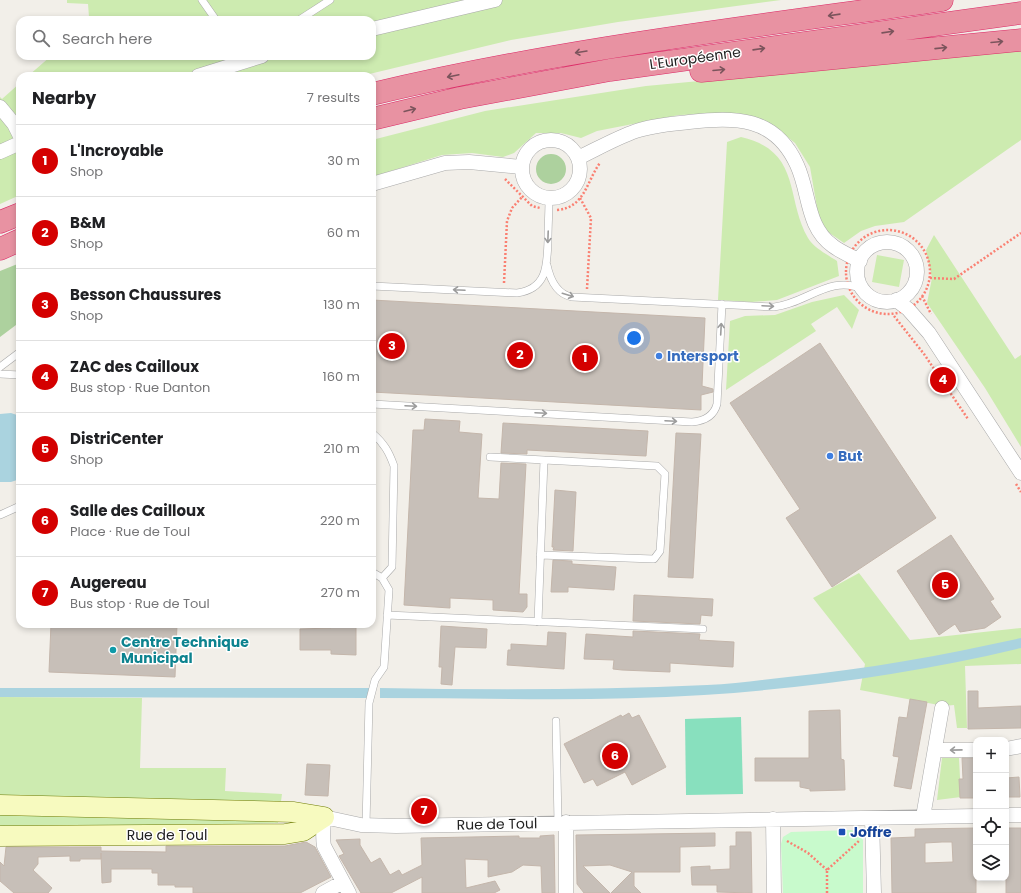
<!DOCTYPE html>
<html lang="en">
<head>
<meta charset="utf-8">
<style>
  :root { --surface:#fff; --page:#f2f2f2; --text:#202124; --muted:#757577; --line:#e0e0e0; --accent:#d40000 }
  body { margin:0; font-family:Poppins,sans-serif; background:var(--page); color:var(--text) }
  .controls { position:absolute; right:12px; bottom:12px; display:grid; overflow:hidden; border-radius:8px; box-shadow:0 2px 6px #0003 }
  .controls button { width:36px; height:36px; display:grid; place-items:center; padding:0; border:0; border-bottom:1px solid var(--line); background:var(--surface); color:var(--text); font:20px sans-serif }
  .you { position:absolute; left:634px; top:338px; width:14px; height:14px; margin:-10px; border:3px solid #fff; border-radius:50%; background:#1a73e8; box-shadow:0 0 0 6px #1a73e833 }
  .badge { display:grid; place-items:center; width:26px; height:26px; border-radius:50%; background:var(--accent); color:#fff; font-size:13px; font-weight:700 }
  .pin { position:absolute; translate:-50% -50%; border:2px solid #fff; box-shadow:0 1px 4px #0006 }
  .list { margin:0; padding:0; list-style:none }
  h2 { display:flex; justify-content:space-between; align-items:center; height:52px; margin:0; padding:0 16px; font-size:17px }
  h2 small { font-size:13px; font-weight:400; color:var(--muted) }
  .list li { display:grid; grid-template-columns:26px 1fr auto; gap:12px; align-items:center; box-sizing:border-box; height:72px; padding:0 16px; border-top:1px solid var(--line) }
  .list b { display:block; font-size:15px; white-space:nowrap }
  .list p { margin:0; font-size:13px; white-space:nowrap; color:var(--muted) }
  .list em { font-size:13px; font-style:normal; color:var(--muted) }
  .icon { flex:none; width:22px; height:22px; fill:none; stroke:currentColor; stroke-width:2; stroke-linecap:round; stroke-linejoin:round }
  .map { position:relative; flex:none; width:1021px; height:893px; overflow:hidden }
  .search { position:absolute; background:var(--surface); box-shadow:0 2px 6px #0003; left:16px; top:16px; width:360px; height:44px; display:flex; align-items:center; gap:10px; box-sizing:border-box; padding:0 14px; border-radius:12px; color:var(--muted); font-size:15px }
  .panel { position:absolute; background:var(--surface); box-shadow:0 2px 6px #0003; left:16px; top:72px; width:360px; height:556px; border-radius:12px }
  .map>svg:first-child { display:block }
  .grass { fill:#cdebb0 }
  .forest { fill:#add19e }
  .park { fill:#c8facc }
  .pitch { fill:#88e0be }
  .water { fill:#aad3df }
  .building { fill:#c7bfb8; stroke:#c4b6ab; fill-rule:evenodd }
  .lines { fill:none; stroke-linecap:round; stroke-linejoin:round }
  .lane-casing { stroke:#a9a9a9; stroke-width:8 }
  .street-casing { stroke:#a9a9a9; stroke-width:15 }
  .secondary-casing { stroke:#707d05; stroke-width:21 }
  .highway-casing { stroke:#dc2a67; stroke-width:23 }
  .path { stroke:#fa8072; stroke-width:2.5; stroke-dasharray:2 2; stroke-linecap:butt }
  .lane { stroke:#fff; stroke-width:7 }
  .street { stroke:#fff; stroke-width:14 }
  .secondary { stroke:#f7fabf; stroke-width:20 }
  .highway { stroke:#e892a2; stroke-width:22 }
  .oneway { stroke:#7b545c }
  .oneway2 { stroke:#9c9c9c }
  .shop-dot { fill:#3f7fe0; stroke:#fff; stroke-width:1.5 }
  .culture-dot { fill:#0f9aa8; stroke:#fff; stroke-width:1.5 }
  .transit-dot { fill:#1a4fb4; stroke:#fff; stroke-width:1.5 }
  .labels { text-anchor:middle; dominant-baseline:central; stroke-width:3; stroke-linejoin:round; paint-order:stroke }
  .street-label { font-size:14px; fill:#222; stroke:#fff }
  .shop-label { font-size:14px; font-weight:bold; fill:#366cbe; stroke:#fff; text-anchor:start }
  .culture-label { font-size:14px; font-weight:bold; fill:#0d838f; stroke:#fff; text-anchor:start }
  .transit-label { font-size:14px; font-weight:bold; fill:#164399; stroke:#fff; text-anchor:start }
</style>
</head>
<body>
<div class="map">
<svg width="1021" height="893" viewBox="0 0 1021 893">
  <rect width="100%" height="100%" fill="#f2efe9"/>
  <!-- grass -->
  <path class="grass" d="M67 0H781L618 22 511 40 361 76H28L51 56H372V20H87L89 17 88 4 67 3Z
    M1021 31V140L904 222 875 226 861 231 844 243 828 232 819 219 810 167 795 143 776 128 737 113 679 115 597 131 581 138 561 133H536L514 153 503 157 472 153 442 155 372 177V140L485 111 646 86 987 54Z
    M20 83V195L0 204V97L2 99Z
    M741 137C802 151 785 198 808 238 814 248 828 255 837 261L839 276 777 300 752 302 718 300 727 142Z
    M934 235 1015 359 1021 355V447L985 388 927 303 932 278 926 250Z
    M877 255 904 260 899 287 872 282Z
    M844 295 859 310 852 329 837 307 811 324 816 331 726 390 730 321 745 316 775 315 812 302Z
    M859 573 910 640 1021 628V664L965 666 967 728H957L954 705 944 706 860 690 865 664 813 598Z
    M0 697 142 698 140 768H226L225 791 282 794 278 823 0 828Z
    M942 758H959L961 797 937 800Z"/>
  <!-- forest -->
  <path class="forest" d="M536 169a15 15 0 1 1 30 0a15 15 0 1 1-30 0Z
    M20 263V322L0 337V271Z"/>
  <!-- park -->
  <path class="park" d="M851 830 858 832 863 840V893H783L781 844 783 837 791 832Z"/>
  <!-- pitch -->
  <path class="pitch" d="M741 717 743 794 686 795 685 719Z"/>
  <!-- water -->
  <path class="water" d="M11 413 20 416V479L11 482H0V414Z
    M1021 638V648C918 673 810 688 704 695 596 702 488 698 380 698V688C489 690 598 690 707 685 734 684 761 680 788 677 867 669 944 655 1021 638Z
    M0 688H371V698L0 697Z"/>
  <!-- building -->
  <path class="building" d="M372 300 705 318 702 386 713 389V392L701 395V410L372 392Z
    M820 343 936 518 832 587 786 518 800 509 730 403Z
    M425 419 460 421 459 432 482 434 478 498 499 499 501 463 526 464 519 594H527V607L523 612 493 610V600L450 598V608L404 605 413 430H424Z
    M503 423 648 431 646 456 527 450V454L501 453Z
    M676 433 701 434 693 578 668 577Z
    M555 490 576 492 573 551 553 550 554 547H552Z
    M951 535 994 599 990 601 1001 617 985 628 960 632 955 624 939 635 897 571Z
    M553 560 572 561V564L616 567 614 590 568 587V592H551Z
    M634 595 713 599 712 616 701 615 700 624 633 621Z
    M51 624H177L175 677 49 672Z
    M331 624H353V627H356V655L331 654V650H300V629L331 628Z
    M441 626 487 629 486 648 455 647 452 685 441 684 442 667H439Z
    M633 631 700 634 699 640 734 642 733 667 670 663V672L622 670 613 669 614 660 584 659 586 634 633 637Z
    M548 632 566 633 564 669 507 665 508 650H511V644L547 646Z
    M968 691H978V708L1021 706V728L968 729Z
    M910 699 927 702 911 789 894 786 899 757 893 756 899 717 907 718Z
    M840 710 841 759 844 760 845 790 810 791V789L800 787V781H755V758H809V711Z
    M629 713 632 718 639 715 666 767 632 785 625 772 597 786 593 779 584 783 564 744 621 715 622 717Z
    M962 758H975L976 798H960L959 779H963Z
    M307 764 330 765 328 796 305 795Z
    M1019 777 1020 797H1006V778Z
    M976 828V893H892L891 838 915 837V829ZM942 842H952L953 862 925 863V843Z
    M1006 828H1021V893H1006Z
    M736 832H751L752 893 717 892V885H692L691 867 710 866V870L730 869V846H736Z
    M715 833V846L680 847V872H634V886L641 893H611L632 872 610 865 583 866 610 893H584L577 884 576 835Z
    M554 835 555 893H542L541 866 523 865 512 872 488 877V860L465 859 466 888 495 881 500 890 494 893H422V877L391 893H361L339 856 344 854 336 840 360 839V845L371 863 380 858 390 875 399 870 402 875 422 865 421 838 519 836V838H540V836Z
    M306 842 315 847 331 877 300 893H193V887H175V885H158V873H152V869H111V882L102 883 101 853V859H80V861H70V856L38 857V864L33 870 52 888 48 893H14L0 881V862L4 866 6 847H101V851L166 852V846H285Z"/>
  <g class="lines">
    <!-- lane casing -->
    <g class="lane-casing">
      <path id="lane" d="M202 0 216 20
        M299 20 330 0
        M547 265C550 279 556 294 572 297L774 307C806 304 831 273 864 290
        M372 286 517 293C548 289 547 264 548 240 548 226 549 212 549 199
        M0 367 20 352
        M0 374 20 375
        M372 404 692 422C704 421 714 416 717 404L722 304
        M372 433C384 443 389 452 394 466L392 567 382 578
        M490 457 544 460
        M0 515 20 506
        M387 615 703 629
        M538 622 544 460 657 466 665 474 660 551 654 559 540 555
        M556 721 558 823
        M366 825 369 703 375 680 384 667 389 590 382 578 372 572"/>
    </g>
    <!-- street casing -->
    <g class="street-casing">
      <path id="street" d="M372 29 495 0
        M198 76 262 56
        M0 107 14 124 20 136
        M522 169a29 29 0 1 1 58 0a29 29 0 1 1-58 0Z
        M0 152 20 143
        M578 158C597 149 616 138 636 131 653 125 671 124 689 122 735 117 775 116 797 165 810 193 806 227 833 246 841 252 851 256 860 261
        M372 184 445 163 469 162 522 167
        M857 272a30 30 0 1 1 60 0a30 30 0 1 1-60 0Z
        M896 300 908 309 929 333 1021 473
        M1006 749 1021 746
        M935 750H976
        M1006 815H1021
        M923 817 942 708
        M872 818 874 893
        M773 819 774 893
        M566 822V893
        M323 893 343 882
        M349 893 324 846C322 836 324 827 324 817L361 825 396 826 976 816"/>
    </g>
    <!-- secondary casing -->
    <g class="secondary-casing">
      <path id="secondary" d="M0 805 294 812 324 817
        M0 836 285 834 303 831 324 817"/>
    </g>
    <!-- highway casing -->
    <g class="highway-casing">
      <path id="highway" d="M701 71 1021 40
        M372 94C560 49 751 27 942 0
        M372 119 460 98 610 70 1021 13
        M0 222 20 214
        M0 249 20 240"/>
    </g>
    <!-- path -->
    <path class="path" d="M505 179 532 206 540 208
      M580 198 591 218 587 289
      M557 210C585 208 587 180 600 163
      M846 272a42 42 0 1 1 84 0a42 42 0 1 1-84 0Z
      M930 278 954 279 1021 233
      M504 283 507 221 512 208 522 197
      M922 296 931 314
      M894 316 924 354 968 419
      M1016 484 1021 492
      M787 841 808 853 827 870
      M827 893V870L860 840"/>
    <!-- lane -->
    <use href="#lane" class="lane"/>
    <!-- street -->
    <use href="#street" class="street"/>
    <!-- secondary -->
    <use href="#secondary" class="secondary"/>
    <!-- highway -->
    <use href="#highway" class="highway"/>
  </g>
  <!-- one-way arrows -->
  <defs><path id="oneway-shaft" d="M-6 0H5M1.5-3L5.5 0L1.5 3" fill="none" stroke-width="1.6" stroke-linecap="round" stroke-linejoin="round"/></defs>
  <g class="oneway">
    <use href="#oneway-shaft" transform="translate(834 15) rotate(172)"/>
    <use href="#oneway-shaft" transform="translate(888 32) rotate(-8)"/>
    <use href="#oneway-shaft" transform="translate(997 42) rotate(-5)"/>
    <use href="#oneway-shaft" transform="translate(941 48) rotate(-6)"/>
    <use href="#oneway-shaft" transform="translate(759 49) rotate(-8)"/>
    <use href="#oneway-shaft" transform="translate(581 52) rotate(171)"/>
    <use href="#oneway-shaft" transform="translate(719 70) rotate(-5)"/>
    <use href="#oneway-shaft" transform="translate(453 76) rotate(168)"/>
    <use href="#oneway-shaft" transform="translate(410 110) rotate(-14)"/>
  </g>
  <g class="oneway2">
    <use href="#oneway-shaft" transform="translate(548 237) rotate(92)"/>
    <use href="#oneway-shaft" transform="translate(459 290) rotate(-177)"/>
    <use href="#oneway-shaft" transform="translate(568 295) rotate(17)"/>
    <use href="#oneway-shaft" transform="translate(768 306) rotate(3)"/>
    <use href="#oneway-shaft" transform="translate(721 329) rotate(-87)"/>
    <use href="#oneway-shaft" transform="translate(411 406) rotate(3)"/>
    <use href="#oneway-shaft" transform="translate(541 413) rotate(3)"/>
    <use href="#oneway-shaft" transform="translate(671 421) rotate(3)"/>
    <use href="#oneway-shaft" transform="translate(956 750) rotate(179)"/>
  </g>
  <!-- markers -->
  <g class="shop-dot">
    <circle cx="659" cy="356" r="4"/>
    <circle cx="830" cy="456" r="4"/>
  </g>
  <circle class="culture-dot" cx="113" cy="650" r="4"/>
  <rect class="transit-dot" x="838" y="828" width="8" height="8" rx="2"/>
  <g class="labels">
    <!-- street labels -->
    <g class="street-label">
      <text transform="translate(695 58) rotate(-8)">L'Européenne</text>
      <text transform="translate(497 824) rotate(-1)">Rue de Toul</text>
      <text x="167" y="835">Rue de Toul</text>
    </g>
    <!-- shop labels -->
    <g class="shop-label">
      <text x="667" y="356">Intersport</text>
      <text x="838" y="456">But</text>
    </g>
    <!-- culture labels -->
    <g class="culture-label">
      <text x="121" y="642">Centre Technique<tspan x="121" dy="16">Municipal</tspan></text>
    </g>
    <!-- transit labels -->
    <g class="transit-label">
      <text x="850" y="832">Joffre</text>
    </g>
  </g>
</svg>
<div class="controls">
<button>+</button>
<button>−</button>
<button><svg class="icon" aria-label="locate" viewBox="0 0 24 24"><circle cx="12" cy="12" r="6"/><path d="M12 2v4M12 18v4M2 12h4M18 12h4"/></svg></button>
<button><svg class="icon" aria-label="layers" viewBox="0 0 24 24"><path d="M12 4l9 5-9 5-9-5zM3 14l9 5 9-5"/></svg></button>
</div>
<div class="you"></div>
<div class="pin badge" style="left:585px;top:358px">1</div>
<div class="pin badge" style="left:520px;top:355px">2</div>
<div class="pin badge" style="left:392px;top:346px">3</div>
<div class="pin badge" style="left:943px;top:380px">4</div>
<div class="pin badge" style="left:945px;top:585px">5</div>
<div class="pin badge" style="left:615px;top:756px">6</div>
<div class="pin badge" style="left:424px;top:811px">7</div>
<div class="search"><svg class="icon" aria-label="search" viewBox="0 0 24 24"><circle cx="10" cy="10" r="6"/><path d="M15 15l6 6"/></svg>Search here</div>
<section class="panel">
<h2>Nearby<small>7 results</small></h2>
<ul class="list">
<li><span class="badge">1</span><div><b>L'Incroyable</b><p>Shop</p></div><em>30 m</em></li>
<li><span class="badge">2</span><div><b>B&amp;M</b><p>Shop</p></div><em>60 m</em></li>
<li><span class="badge">3</span><div><b>Besson Chaussures</b><p>Shop</p></div><em>130 m</em></li>
<li><span class="badge">4</span><div><b>ZAC des Cailloux</b><p>Bus stop · Rue Danton</p></div><em>160 m</em></li>
<li><span class="badge">5</span><div><b>DistriCenter</b><p>Shop</p></div><em>210 m</em></li>
<li><span class="badge">6</span><div><b>Salle des Cailloux</b><p>Place · Rue de Toul</p></div><em>220 m</em></li>
<li><span class="badge">7</span><div><b>Augereau</b><p>Bus stop · Rue de Toul</p></div><em>270 m</em></li>
</ul>
</section>
</div>
</body>
</html>
